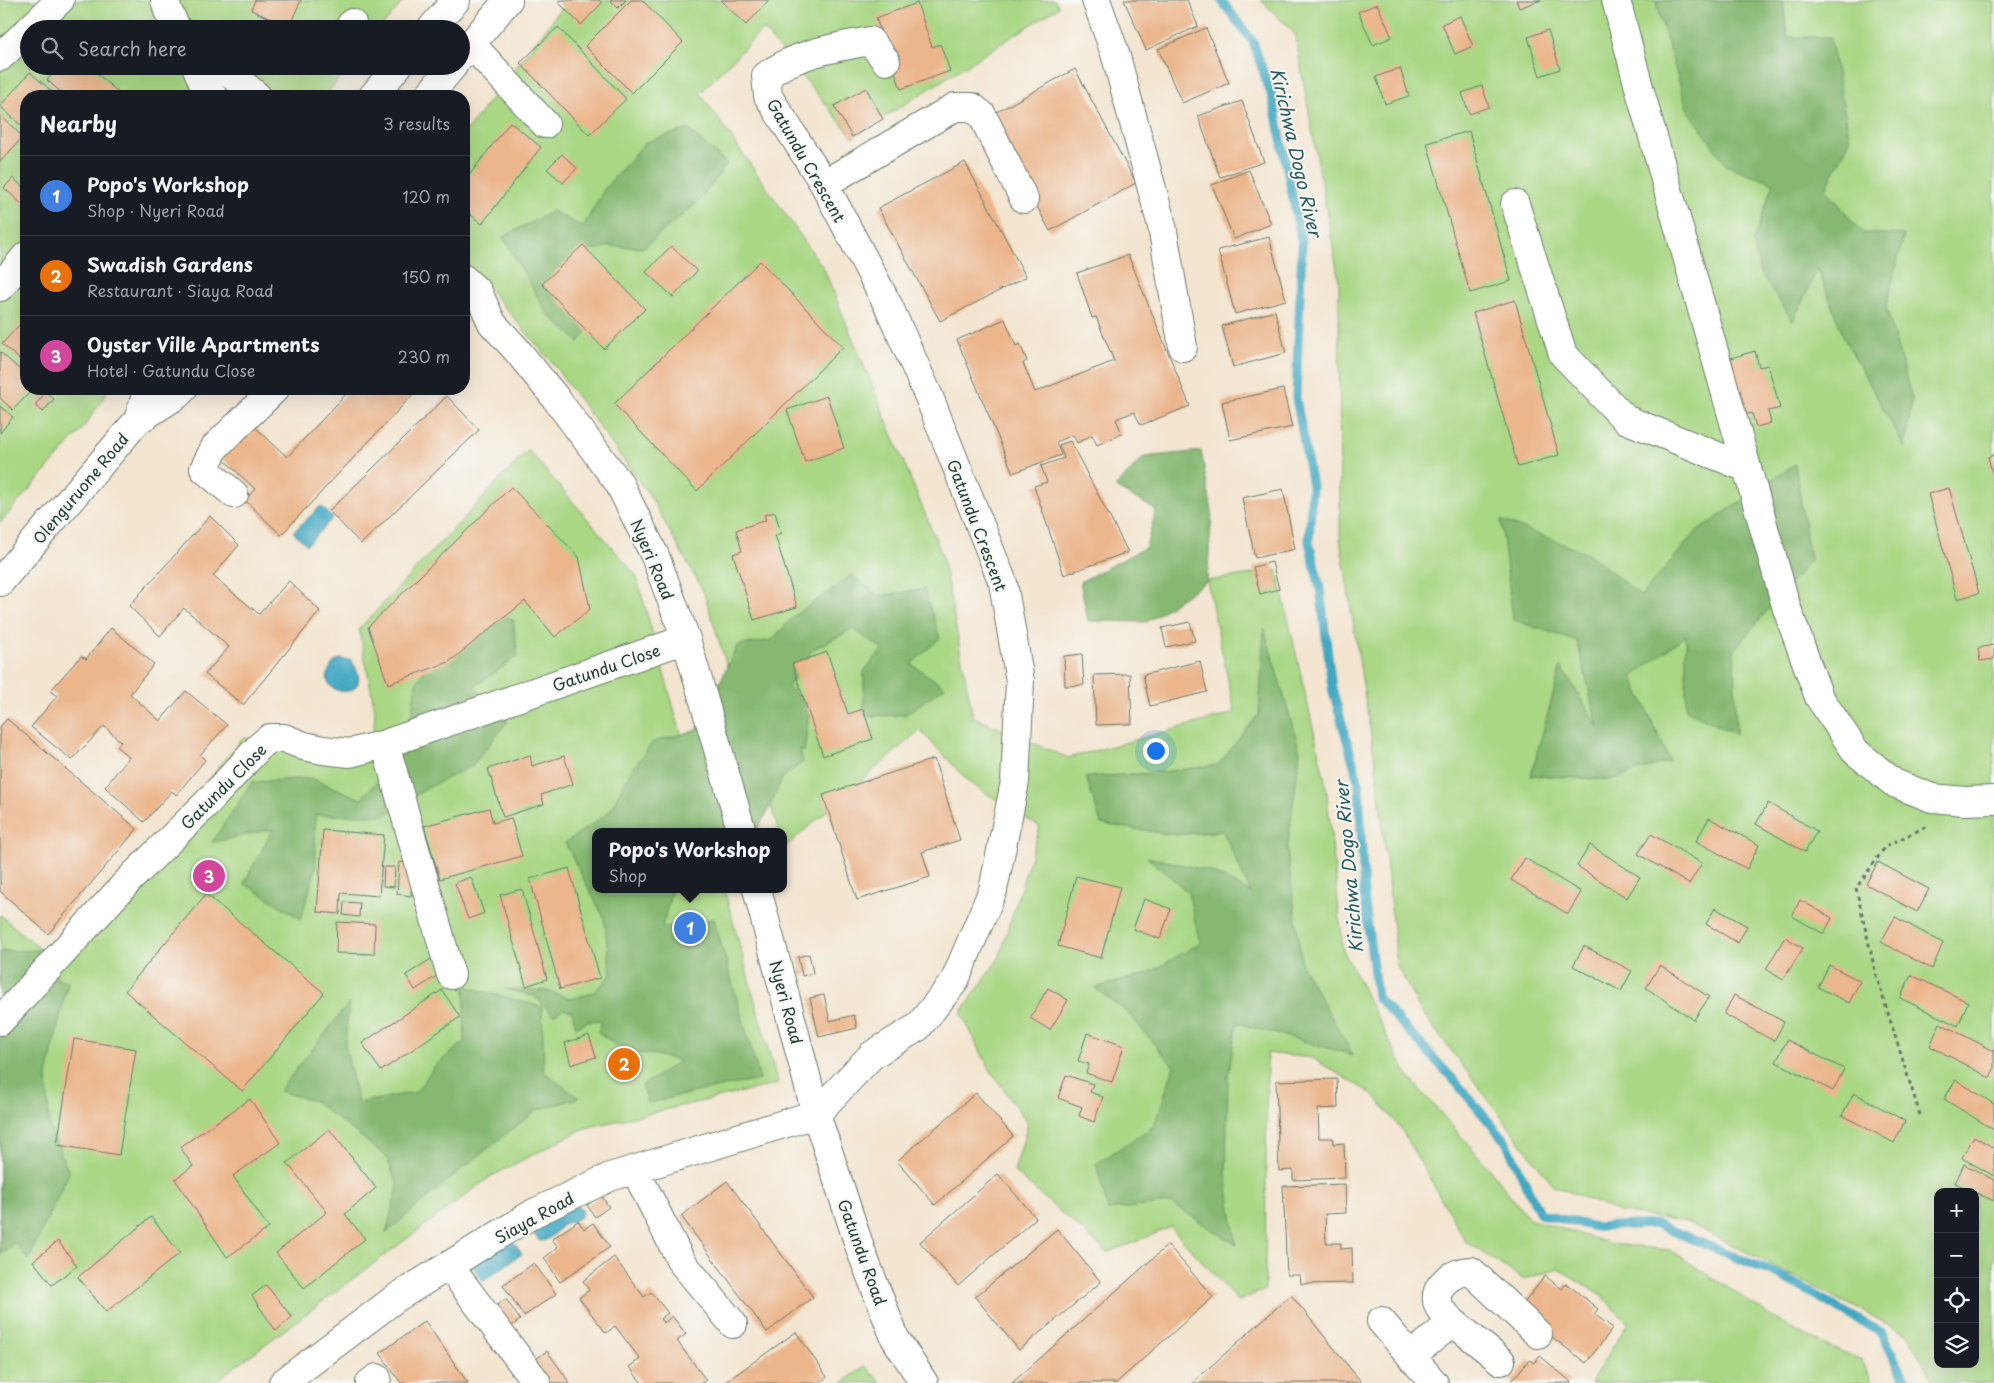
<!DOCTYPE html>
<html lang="en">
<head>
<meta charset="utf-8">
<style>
  :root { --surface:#171b24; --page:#20242c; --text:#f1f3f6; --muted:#9ea1a6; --line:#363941; --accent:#db2777 }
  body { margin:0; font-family:"Playpen Sans",sans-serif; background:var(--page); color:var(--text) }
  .controls { position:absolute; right:15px; bottom:15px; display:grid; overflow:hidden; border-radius:10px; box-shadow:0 5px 20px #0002 }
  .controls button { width:45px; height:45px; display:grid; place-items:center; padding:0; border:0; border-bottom:1px solid var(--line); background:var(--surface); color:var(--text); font:25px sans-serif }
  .you { position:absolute; left:1155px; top:750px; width:18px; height:18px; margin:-12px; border:4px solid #fff; border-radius:50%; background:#1a73e8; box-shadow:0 0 0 8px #1a73e833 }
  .badge { display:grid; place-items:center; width:32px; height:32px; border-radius:50%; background:var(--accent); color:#fff; font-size:16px; font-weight:700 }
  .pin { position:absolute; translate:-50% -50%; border:2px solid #fff; box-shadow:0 1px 5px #0006 }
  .popup { position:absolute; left:592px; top:828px; width:195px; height:65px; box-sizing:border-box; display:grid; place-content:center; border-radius:10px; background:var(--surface); filter:drop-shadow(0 1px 4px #0005); font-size:16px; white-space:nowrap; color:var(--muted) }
  .popup b { font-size:19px; color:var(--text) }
  .popup::after { content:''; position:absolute; left:50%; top:100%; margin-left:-10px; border:10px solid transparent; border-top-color:var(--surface) }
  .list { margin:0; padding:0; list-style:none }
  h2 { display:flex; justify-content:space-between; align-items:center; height:65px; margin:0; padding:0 20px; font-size:21px }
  h2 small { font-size:16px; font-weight:400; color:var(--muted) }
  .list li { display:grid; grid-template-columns:32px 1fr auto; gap:15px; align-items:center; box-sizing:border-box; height:80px; padding:0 20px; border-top:1px solid var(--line) }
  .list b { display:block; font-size:19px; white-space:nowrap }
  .list p { margin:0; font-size:16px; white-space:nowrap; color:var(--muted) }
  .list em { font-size:16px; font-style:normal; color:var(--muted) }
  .icon { flex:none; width:28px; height:28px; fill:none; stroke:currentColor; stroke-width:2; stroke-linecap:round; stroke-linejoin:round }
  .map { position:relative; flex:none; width:1994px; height:1383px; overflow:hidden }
  .search { position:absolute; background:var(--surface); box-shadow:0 5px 20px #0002; left:20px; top:20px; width:450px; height:55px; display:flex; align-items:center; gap:12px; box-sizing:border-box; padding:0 18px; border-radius:28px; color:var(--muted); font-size:19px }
  .panel { position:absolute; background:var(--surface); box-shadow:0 5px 20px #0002; left:20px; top:90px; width:450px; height:305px; border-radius:20px }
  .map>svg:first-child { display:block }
  .green { fill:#a9d784; stroke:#648a5c; fill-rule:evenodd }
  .forest { fill:#86b872; stroke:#527a53 }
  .water { fill:#42a8c2; stroke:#30727b }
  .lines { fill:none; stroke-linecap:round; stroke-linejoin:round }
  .stream { stroke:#42a8c2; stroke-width:9 }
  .building { fill:#ebb68c }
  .minor-casing { stroke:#69786b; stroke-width:30 }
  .path { stroke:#69786b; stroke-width:3; stroke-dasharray:4 4; stroke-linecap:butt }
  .minor { stroke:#fff; stroke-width:28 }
  .labels { text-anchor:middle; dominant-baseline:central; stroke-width:4; stroke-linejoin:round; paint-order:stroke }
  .street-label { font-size:16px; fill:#1f3d34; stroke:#f6f6f2 }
  .water-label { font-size:18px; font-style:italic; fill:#2a5d5f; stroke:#f6f6f2 }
</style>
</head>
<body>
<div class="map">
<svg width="1994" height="1383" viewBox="0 0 1994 1383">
  <rect width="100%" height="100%" fill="#f6f6f2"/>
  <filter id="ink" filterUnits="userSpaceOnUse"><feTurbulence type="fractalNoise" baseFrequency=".02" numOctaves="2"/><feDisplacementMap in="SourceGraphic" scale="10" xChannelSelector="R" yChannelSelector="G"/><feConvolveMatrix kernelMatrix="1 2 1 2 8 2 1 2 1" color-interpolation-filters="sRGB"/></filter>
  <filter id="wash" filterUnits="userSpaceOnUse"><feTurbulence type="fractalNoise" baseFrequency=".0096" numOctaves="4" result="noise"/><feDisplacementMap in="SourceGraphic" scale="20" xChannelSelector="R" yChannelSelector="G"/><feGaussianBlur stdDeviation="1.12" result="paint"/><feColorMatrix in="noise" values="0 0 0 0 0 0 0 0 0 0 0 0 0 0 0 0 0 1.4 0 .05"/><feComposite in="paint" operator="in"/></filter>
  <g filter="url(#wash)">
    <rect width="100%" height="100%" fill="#f3e5d0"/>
    <!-- green -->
    <path class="green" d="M0 0H404L380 29H29V66H350L325 96H26V389H109L84 427 0 523Z
      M568 0H1055L1059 7 853 137 763 29 700 93 824 269 942 555 973 717 1068 758 1235 713 1207 581 1277 570 1326 785 1343 950 1407 1075 1484 1162 1529 1219 1612 1244 1670 1250 1791 1329 1861 1360 1873 1383H1590L1628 1323 1600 1294 1559 1269 1523 1279 1466 1242 1401 1129 1374 1095 1312 1058 1267 1053 1265 1290 1238 1301 1171 1227 1108 1253 1014 1172 1028 1124 989 1068 961 1013 999 958 1040 827 970 783 920 730 784 848V832H779L704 593 650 496 550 360 464 260V134Z
      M1261 0H1994V1383H1934L1907 1334 1687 1222 1619 1212 1553 1185 1421 1011 1397 966 1377 774 1340 539 1339 281 1295 34ZM1938 1192H1975V1364H1938Z
      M528 450 636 575 709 832H596V889H724L778 1084 585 1128 490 1177 213 1383H0V915L58 964 243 738 372 760 375 710 359 629Z
      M865 1366 881 1383H842Z"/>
    <!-- forest -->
    <path class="forest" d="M1656 0H1783L1787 37H1830L1850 140 1826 188 1862 233 1904 235 1886 307 1912 399 1905 448 1844 338 1818 268 1793 321 1760 272 1753 241 1774 183 1726 165 1687 108 1657 8Z
      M688 129 727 164 698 202 643 248 610 246 577 254 601 312 579 342 547 313 503 237 553 211 583 227 605 188 646 142Z
      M1201 451 1212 512 1207 581 1147 622 1088 621 1080 582 1146 547 1156 510 1115 487 1144 457Z
      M1795 464 1810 560 1734 650 1736 734 1686 710V635L1632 677 1670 761 1610 780 1531 775 1561 666 1598 727 1577 641 1513 620 1501 520 1589 554 1641 596 1695 533Z
      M852 575 879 596 924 589 940 638 911 664 945 687 904 715 864 716V671L883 649 853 629 813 649 788 687 810 707 804 752 800 748 803 762 782 778 767 813 755 832H596V889H674L671 893 662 928 714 919 760 1080 719 1087 648 1103 642 1086 680 1061 656 1055 638 1053 617 1046 598 1032 602 1020 588 1021 576 1027 572 1011 563 1009 553 1015 534 996 504 989 547 991 572 999 594 992 611 975 604 918 565 843 610 811 630 772 653 742 697 730 737 646 772 640 793 617Z
      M459 582 513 620 518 656 474 687 508 721 472 766 429 787 384 815H315L316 867 301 919 244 883 273 829 212 842 252 782 311 778 361 799 407 749 416 683 443 643Z
      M1264 628 1300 752 1287 850 1302 966 1353 1055 1237 1023 1228 1076 1226 1173 1236 1245 1171 1203 1108 1210 1096 1164 1154 1126 1174 1067 1127 1012 1095 988 1149 973 1200 943 1188 892 1147 857 1210 871 1251 893 1223 831 1175 835 1101 824 1086 777 1153 773 1218 765 1259 714Z
      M41 950 58 964 56 979 68 981 47 1075 49 1124 69 1173 28 1260 15 1243 0 1255V953L2 951Z
      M465 986 542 1007 544 1072 579 1098 537 1110 459 1171 386 1233 398 1186 386 1156 314 1101 279 1091 349 1003 345 1044 358 1103 416 1092 435 1066 464 1042Z"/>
    <!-- water -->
    <path class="water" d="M321 506 333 518 307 545 293 532Z
      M340 659 351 660C380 701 316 699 329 670 332 664 334 661 340 659Z
      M575 1206 579 1207 582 1210 581 1216C575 1222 569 1221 563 1225 554 1232 552 1241 539 1241L531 1230Z
      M507 1233 522 1254 483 1281 469 1261Z"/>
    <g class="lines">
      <!-- stream -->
      <path class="stream" d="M1221 0 1253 42 1273 100 1302 243 1296 398 1312 486 1309 542 1320 588 1332 688 1359 783 1364 895 1377 997 1454 1080 1506 1142 1540 1214 1595 1227 1656 1224 1781 1276 1882 1333 1907 1383"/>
    </g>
    <g id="blocks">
      <!-- building -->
      <path class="building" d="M255 0H301L289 27 251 10Z
        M560 0H599L602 3 581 25 558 2Z
        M610 0H626L618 8Z
        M631 0H642L683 42 632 93 585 46Z
        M720 0H769L746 25Z
        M1124 0H1187L1198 26 1146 50Z
        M1516 0H1541L1519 8Z
        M917 3 932 47 940 44 950 71 901 89 876 18Z
        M1377 4 1392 37 1373 45 1358 12Z
        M1460 16 1473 46 1455 54 1442 24Z
        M558 27 626 99 589 135 520 63Z
        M1206 28 1229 83 1182 103 1158 49Z
        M1548 30 1560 69 1540 76 1528 37Z
        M60 66H89L122 96H65L47 80Z
        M1400 68 1409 96 1385 104 1376 77Z
        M1075 69 1136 183 1050 231 989 116Z
        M30 72 57 96H26V130L0 106Z
        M1482 86 1489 107 1469 114 1462 93Z
        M866 88 883 119 852 137 834 106Z
        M1242 101 1264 162 1220 177 1198 116Z
        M0 115 23 137 0 162Z
        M510 122 541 147 482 224 464 209V182Z
        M1469 131 1511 281 1470 293 1427 143Z
        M562 154 577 168 563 183 547 169Z
        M965 162 1026 277 940 321 878 208Z
        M1249 170 1271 224 1234 239 1212 185Z
        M13 178 26 190V204L24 206 4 188Z
        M1269 237 1286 300 1235 314 1218 250Z
        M583 245 645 309 604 349 542 284Z
        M671 246 697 271 673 297 646 272Z
        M1128 255 1190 406 1141 425 1134 412 1116 419 1122 434 1097 445 1092 435 1077 443 1073 435 1056 442 1061 455 1013 473 957 340 1005 319 1016 346 1020 344 1027 361 1023 363 1035 392 1114 361 1096 317 1092 318 1077 273Z
        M760 261 843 347 697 491 614 404Z
        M1515 300 1559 455 1518 467 1473 313Z
        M1275 311 1286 353 1233 367 1222 326Z
        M22 322 26 325V365L2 344Z
        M1755 351 1759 367 1768 365 1780 408 1768 411 1771 423 1756 427 1752 413 1742 415 1732 380 1736 378 1731 358Z
        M0 352 26 375V389H33L13 410 0 398Z
        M351 389H418L281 535 245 500 255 489 221 457 252 424 287 457Z
        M1283 389 1292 427 1230 440 1222 402Z
        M46 392 54 399 43 412 35 405Z
        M447 396 479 430 361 544 329 511Z
        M827 396 844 448 805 462 787 410Z
        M0 406 13 417 0 433Z
        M1070 441 1128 552 1064 575 1034 486 1047 482 1041 466 1064 458 1059 445Z
        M1994 455V476H1993L1988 457Z
        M511 487 579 557 590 609 555 637 525 601 449 662 388 684 368 627Z
        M1949 488 1979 593 1957 599 1928 494Z
        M1283 489 1295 549 1255 558 1242 498Z
        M775 512 781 533 775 535 797 607 754 620 733 554 742 551 736 530 766 520 764 515Z
        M210 516 239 545 213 576 259 614 289 581 320 611 243 705 205 674 229 647 184 608 160 636 129 606Z
        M1272 562 1279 589 1260 594 1253 567Z
        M1190 622 1195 641 1166 647 1162 628Z
        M111 628 154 664 130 694 160 721 186 691 227 725 200 755 205 760 176 795 172 791 144 822 105 787 129 757 117 747 121 742 104 726 72 760 31 727 57 696 50 691 81 656 86 659Z
        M1994 645V659L1980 661 1978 648Z
        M827 652 848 714 863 709 873 739 823 756 792 664Z
        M1082 654 1084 685 1065 686 1064 656Z
        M1200 661 1207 692 1150 706 1143 675Z
        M1130 674 1132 724 1096 725 1094 675Z
        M7 719 137 829 48 934 0 891V727Z
        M530 755 532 766 564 756 573 784 541 795 544 804 503 817 488 769Z
        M934 759 960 840 922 852 930 877 857 900 823 795Z
        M1768 803 1817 831 1805 852 1756 824Z
        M489 808 493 823 511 818 522 856 440 879 424 826Z
        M1709 818 1759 845 1747 869 1696 841Z
        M323 830 384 835 379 896 341 893 340 914 317 912Z
        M1651 834 1702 863 1689 884 1638 854Z
        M1590 845 1640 877 1627 898 1577 866Z
        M1525 858 1581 892 1568 914 1511 880Z
        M399 862 413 864 411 896 397 894Z
        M1878 862 1929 889 1917 912 1866 884Z
        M384 867H395L394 887 383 886Z
        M569 868 600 978 560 989 530 879Z
        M1076 876 1120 887 1101 958 1058 946Z
        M471 877 484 913 468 919 455 883Z
        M522 889 547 979 526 986 500 895Z
        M206 894 324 993 242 1091 125 991Z
        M1144 899 1171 909 1160 939 1133 929Z
        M1800 900 1832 918 1824 934 1792 916Z
        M344 902 360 903 359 917 343 915Z
        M1715 908 1747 926 1738 943 1706 924Z
        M1895 917 1943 943 1932 969 1881 942Z
        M337 922 375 924 374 954 336 953Z
        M1785 937 1803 948 1783 980 1766 969Z
        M1584 946 1632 971 1621 991 1573 966Z
        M809 954 813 973 802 976 798 957Z
        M431 959 440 974 415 990 406 975Z
        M1660 965 1709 997 1694 1020 1646 988Z
        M1829 965 1860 981 1849 1003 1818 987Z
        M1911 975 1968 1002 1958 1026 1900 998Z
        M1048 988 1068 1000 1050 1030 1030 1018Z
        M442 990 460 1017 381 1071 362 1043Z
        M824 995 830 1021 854 1015 857 1028 819 1037 810 998Z
        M1734 995 1784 1022 1774 1041 1724 1014Z
        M1940 1023 1994 1051V1069L1990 1078 1930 1046Z
        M1087 1033 1124 1046 1112 1082 1086 1073 1089 1064 1078 1061Z
        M589 1035 596 1057 571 1065 565 1043Z
        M74 1039 136 1049 119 1155 57 1145Z
        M1787 1040 1844 1069 1833 1091 1776 1062Z
        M625 1055 629 1070 617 1074 612 1060Z
        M1066 1075 1093 1084 1090 1092 1103 1097 1094 1122 1079 1116 1082 1107 1058 1098Z
        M1337 1079 1338 1108 1318 1109 1319 1138H1333V1144L1344 1143 1345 1178 1293 1180V1170L1279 1171 1276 1081Z
        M1956 1080 1994 1104V1130L1944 1099Z
        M976 1093 1013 1136 935 1205 897 1161Z
        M1854 1093 1905 1121 1894 1143 1842 1115Z
        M250 1099 280 1143 233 1176 269 1228 227 1257 175 1179 193 1166 180 1147Z
        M329 1129 376 1188 345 1214 365 1239 304 1288 276 1253 327 1212 287 1163Z
        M1974 1136 1994 1148V1176L1962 1158Z
        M1964 1164 1994 1180V1201L1955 1183Z
        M998 1174 1036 1218 958 1286 920 1242Z
        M727 1181 813 1297 767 1332 681 1216Z
        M1345 1184 1346 1213 1325 1214 1326 1243H1341V1249L1352 1248 1353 1283 1301 1284 1300 1275H1287L1283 1186Z
        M601 1195 609 1207 595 1217 587 1205Z
        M151 1217 180 1253 106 1312 78 1277Z
        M578 1221 584 1229 593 1223 610 1247 560 1282 544 1258 558 1247 552 1239Z
        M1057 1229 1101 1282 1019 1350 975 1297Z
        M58 1241 77 1266 52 1285 33 1261Z
        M1168 1245 1213 1297 1116 1383H1012Z
        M614 1257 644 1297 651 1292 668 1313 660 1319 664 1323 672 1316 686 1334 677 1341 706 1380 702 1383H642L629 1367 640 1359 615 1326 606 1333 579 1298 589 1290 583 1281Z
        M534 1263 556 1294 524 1316 503 1285Z
        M1545 1276 1562 1289 1566 1283 1598 1309 1594 1314 1613 1328 1586 1363 1518 1311Z
        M266 1285 292 1317 276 1331 252 1296Z
        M1291 1295 1362 1383H1192Z
        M506 1299 520 1320 506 1330 492 1309Z
        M425 1321 468 1383H401L380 1353Z
        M796 1332 827 1377 819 1383H724Z
        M547 1351 570 1383H544L530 1363Z
        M1540 1356 1571 1382V1383H1510L1529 1360 1534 1363Z"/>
    </g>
  </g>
  <g filter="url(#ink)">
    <use href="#blocks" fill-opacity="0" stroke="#69786b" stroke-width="1"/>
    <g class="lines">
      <!-- minor casing -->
      <g class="minor-casing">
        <path id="minor" d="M165 0 168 11 177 29
          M1096 0 1115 53 1162 226 1183 347
          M1616 0 1640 91 1787 609 1819 697 1856 752 1894 783 1932 798 1965 801 1994 800
          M30 29 60 0
          M348 29 352 23
          M431 29 456 0
          M471 44 545 124
          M461 56 508 0
          M0 57 29 30
          M196 66 206 90 213 96
          M221 66 257 96
          M373 96 398 66
          M428 96 453 66
          M824 184 955 107H972L982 115 1024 199
          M1515 204 1563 354 1625 419 1747 468
          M464 279 478 292 492 323 515 348 554 396 619 483 655 556 686 639 742 832
          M0 287 26 256
          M138 420 177 395 183 389
          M234 494 204 469 215 447 275 389
          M0 582 138 420 148 389
          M385 744 451 975
          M757 889 816 1114 861 1251 895 1338 924 1383
          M0 1021 129 880 207 803 260 746 270 738H284L304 746 323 750 350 753 385 744 686 639
          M635 1170 681 1261 733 1324
          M449 1266 537 1383
          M1381 1321 1434 1383
          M1453 1322 1501 1361
          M1411 1356 1453 1322C1448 1317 1440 1311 1438 1305 1431 1286 1454 1271 1471 1271L1538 1334
          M283 1383 396 1298 534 1213 610 1177 816 1114 872 1055 918 1027 954 982 993 890 1015 782 1020 681 1003 583 929 397 889 307 824 184 768 96 766 76C797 53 833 48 870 41L886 61
          M370 1383 377 1378"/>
      </g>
      <!-- path -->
      <path class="path" d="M1920 1115 1876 975 1856 888 1886 846 1927 826"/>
      <!-- minor -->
      <use href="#minor" class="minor"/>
    </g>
  </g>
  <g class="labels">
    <!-- street labels -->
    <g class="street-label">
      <text transform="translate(807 160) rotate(60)">Gatundu Crescent</text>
      <text transform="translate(80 488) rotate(-50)">Olenguruone Road</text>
      <text transform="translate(978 525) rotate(69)">Gatundu Crescent</text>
      <text transform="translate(653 559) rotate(67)">Nyeri Road</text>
      <text transform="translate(606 667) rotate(-19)">Gatundu Close</text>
      <text transform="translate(223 786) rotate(-45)">Gatundu Close</text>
      <text transform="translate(787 1002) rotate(75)">Nyeri Road</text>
      <text transform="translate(534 1217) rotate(-29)">Siaya Road</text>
      <text transform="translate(863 1252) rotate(70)">Gatundu Road</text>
    </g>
    <!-- water labels -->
    <g class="water-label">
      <text transform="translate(1297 152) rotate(77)">Kirichwa Dogo River</text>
      <text transform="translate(1348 867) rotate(-95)">Kirichwa Dogo River</text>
    </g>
  </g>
</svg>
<div class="controls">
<button>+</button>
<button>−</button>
<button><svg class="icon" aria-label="locate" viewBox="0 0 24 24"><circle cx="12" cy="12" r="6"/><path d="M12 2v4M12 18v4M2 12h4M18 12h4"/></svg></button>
<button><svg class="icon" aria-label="layers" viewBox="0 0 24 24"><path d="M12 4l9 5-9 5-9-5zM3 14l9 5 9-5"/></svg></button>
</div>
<div class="you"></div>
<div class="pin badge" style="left:690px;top:928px;background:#3f7fe0">1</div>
<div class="popup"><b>Popo's Workshop</b>Shop</div>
<div class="pin badge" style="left:624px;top:1064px;background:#e8710a">2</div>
<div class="pin badge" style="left:209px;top:876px;background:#d1479c">3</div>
<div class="search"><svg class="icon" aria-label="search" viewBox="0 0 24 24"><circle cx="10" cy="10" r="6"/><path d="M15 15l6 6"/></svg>Search here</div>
<section class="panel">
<h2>Nearby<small>3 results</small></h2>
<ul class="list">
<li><span class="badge" style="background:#3f7fe0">1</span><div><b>Popo's Workshop</b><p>Shop · Nyeri Road</p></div><em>120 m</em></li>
<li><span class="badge" style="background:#e8710a">2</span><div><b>Swadish Gardens</b><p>Restaurant · Siaya Road</p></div><em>150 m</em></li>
<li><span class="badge" style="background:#d1479c">3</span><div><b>Oyster Ville Apartments</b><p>Hotel · Gatundu Close</p></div><em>230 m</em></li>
</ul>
</section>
</div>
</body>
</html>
